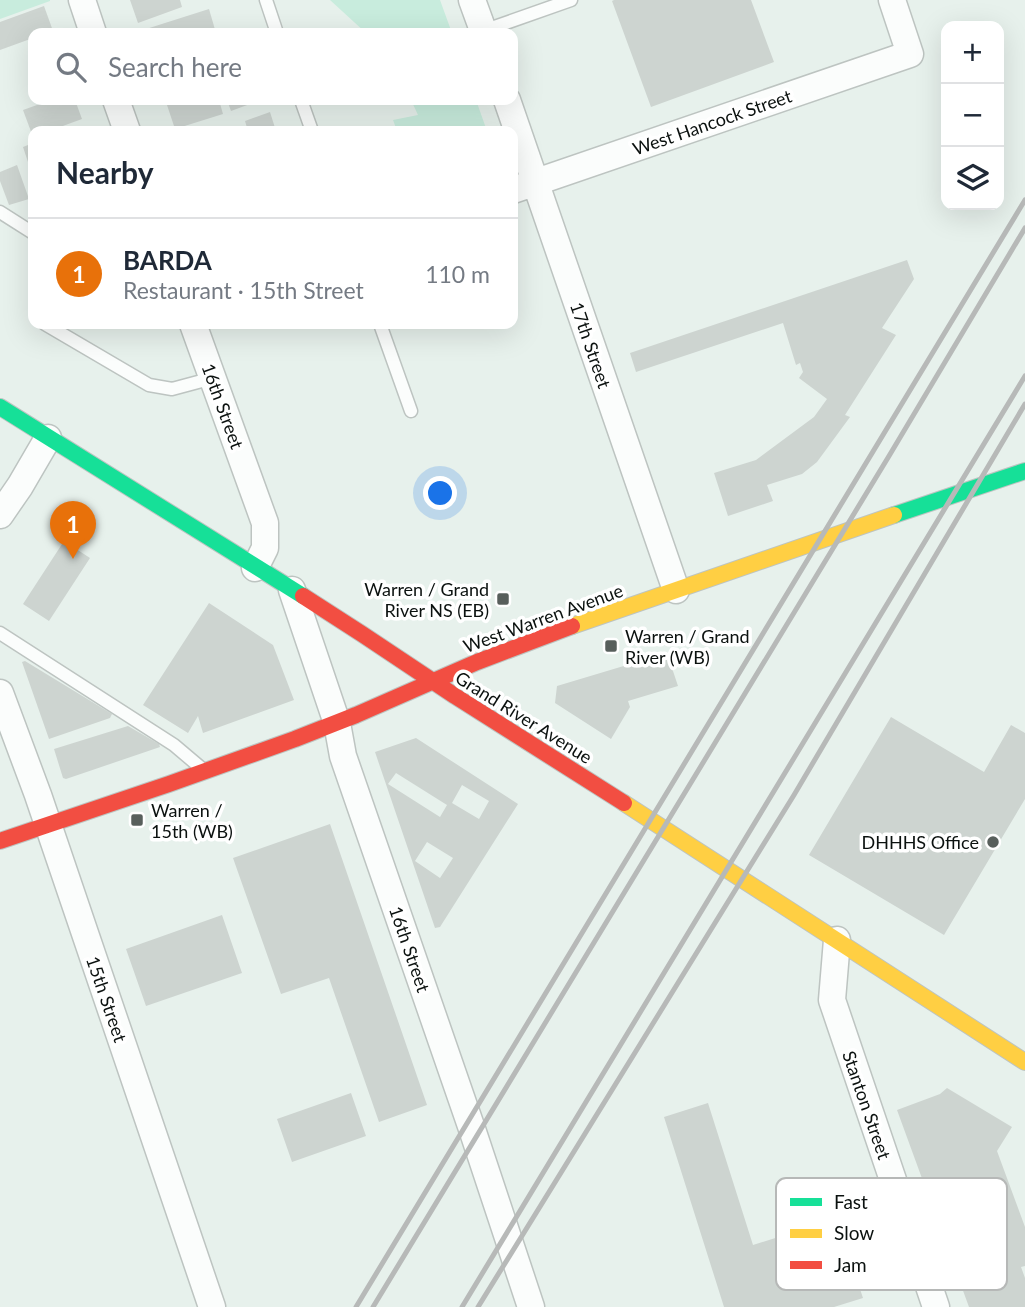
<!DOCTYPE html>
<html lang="en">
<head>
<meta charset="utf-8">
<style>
  :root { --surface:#fff; --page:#f2f2f3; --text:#1f2937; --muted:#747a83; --line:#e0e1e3; --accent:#585f5c }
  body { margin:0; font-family:Lato,sans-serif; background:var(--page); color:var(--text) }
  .controls { position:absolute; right:21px; top:21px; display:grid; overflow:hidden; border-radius:14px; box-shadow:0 7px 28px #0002 }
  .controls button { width:63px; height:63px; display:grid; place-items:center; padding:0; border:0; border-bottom:2px solid var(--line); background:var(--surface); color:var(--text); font:35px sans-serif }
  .you { position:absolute; left:441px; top:494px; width:24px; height:24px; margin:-18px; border:5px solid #fff; border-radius:50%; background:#1a73e8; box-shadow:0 0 0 10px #1a73e833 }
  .badge { display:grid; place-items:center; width:46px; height:46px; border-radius:50%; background:var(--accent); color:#fff; font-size:23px; font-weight:700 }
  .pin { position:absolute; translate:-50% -58px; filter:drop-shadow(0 2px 4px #0008) }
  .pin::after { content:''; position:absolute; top:37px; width:24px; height:21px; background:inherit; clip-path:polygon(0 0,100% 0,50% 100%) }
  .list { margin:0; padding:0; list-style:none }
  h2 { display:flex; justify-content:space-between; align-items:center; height:91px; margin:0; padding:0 28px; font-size:30px }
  h2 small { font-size:23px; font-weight:400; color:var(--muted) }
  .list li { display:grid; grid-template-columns:46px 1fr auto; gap:21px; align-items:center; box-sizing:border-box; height:112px; padding:0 28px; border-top:2px solid var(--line) }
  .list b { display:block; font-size:26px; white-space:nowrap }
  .list p { margin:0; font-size:23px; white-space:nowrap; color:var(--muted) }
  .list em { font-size:23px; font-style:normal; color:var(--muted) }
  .icon { flex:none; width:38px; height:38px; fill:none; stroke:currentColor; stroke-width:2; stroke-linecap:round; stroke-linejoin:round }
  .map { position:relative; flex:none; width:1025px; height:1307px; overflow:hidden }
  .search { position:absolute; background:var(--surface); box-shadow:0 7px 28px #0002; left:28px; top:28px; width:490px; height:77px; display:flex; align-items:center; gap:18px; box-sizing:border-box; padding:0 24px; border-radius:14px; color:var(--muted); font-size:26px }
  .panel { position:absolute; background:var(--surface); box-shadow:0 7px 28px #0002; left:28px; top:126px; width:490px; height:203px; border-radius:14px }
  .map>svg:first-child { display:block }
  .green { fill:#c8ecdd }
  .building { fill:#cdd4d0; fill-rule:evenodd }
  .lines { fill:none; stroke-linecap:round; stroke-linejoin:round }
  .lane-casing { stroke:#bdc4c1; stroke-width:15 }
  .street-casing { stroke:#bdc4c1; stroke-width:29 }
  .fast-casing { stroke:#bdc4c1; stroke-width:18 }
  .slow-casing { stroke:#bdc4c1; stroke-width:18 }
  .jam-casing { stroke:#bdc4c1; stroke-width:18 }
  .lane { stroke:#fbfdfc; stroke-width:12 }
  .street { stroke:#fbfdfc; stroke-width:26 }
  .fast { stroke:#16e098; stroke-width:16 }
  .slow { stroke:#ffcf43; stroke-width:16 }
  .jam { stroke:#f24e42; stroke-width:16 }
  .rail { stroke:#b7b9b8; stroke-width:5 }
  .poi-dot { fill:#585f5c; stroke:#fff; stroke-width:2.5 }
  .labels { text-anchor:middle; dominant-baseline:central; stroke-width:7; stroke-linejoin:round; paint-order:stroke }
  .street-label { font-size:18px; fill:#0b110f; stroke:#fff }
  .poi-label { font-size:18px; fill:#0b110f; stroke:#fff; text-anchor:end }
  .key { fill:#fff; stroke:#b6b8b7; stroke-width:2 }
  .key-label { font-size:19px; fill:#0b110f }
</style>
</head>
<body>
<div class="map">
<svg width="1025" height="1307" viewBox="0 0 1025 1307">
  <rect width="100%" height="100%" fill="#e7f1ec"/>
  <!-- green -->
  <path class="green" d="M0 0H50V1L0 19Z
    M330 0H440L452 33H366Z
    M411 100H476L487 131H397L393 120 418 115Z"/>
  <!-- building -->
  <path class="building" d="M130 0H180L182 7 138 23Z
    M614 0H751L774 62 651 107 612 1Z
    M44 6 53 31 46 33H33V38L0 50V22Z
    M209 9 216 33H144L143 30Z
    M51 100H75L82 119 49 131H33V137L23 110Z
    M182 100H219L223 114 175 129 167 105Z
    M227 100H261L231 111Z
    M270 112 276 131H248L245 121Z
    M33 143V177L23 147Z
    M17 165 29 199 9 205 0 181V172Z
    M907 260 914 279 882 328 896 335 845 415 850 417 817 462 802 474 767 485 773 501 728 516 714 473 756 460 814 417 827 399 799 378 803 372 800 363 796 365 783 323 636 372 630 353Z
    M64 541 90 558 49 621 23 604Z
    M209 603 273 645 294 700 203 733 198 716 188 733 143 705Z
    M667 653 678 686 628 701 630 707 611 739 555 703 557 686Z
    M25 661 112 714 110 718 49 739 22 662Z
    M891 717 984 772 1011 725 1025 733V799L944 935 809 855Z
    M128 726 159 744 160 747 66 779 63 778 54 749Z
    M416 738 518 804 440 927 435 928 375 752ZM396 773 447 805 440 817 388 784ZM462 785 489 801 479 819 452 803ZM427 842 453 858 440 878 415 861Z
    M330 824 427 1105 379 1122 329 978 281 994 233 858Z
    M222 915 242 973 146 1006 126 949Z
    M947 1088 1012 1127 997 1151 1025 1227V1266L1021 1267 1025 1278V1307H969L897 1110 940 1094Z
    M351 1093 366 1136 292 1162 277 1119Z
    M708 1103 753 1245 860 1211 880 1273 857 1280 863 1298 834 1307H724L664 1117Z"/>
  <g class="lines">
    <!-- lane casing -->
    <g class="lane-casing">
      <path id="lane" d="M266 0 277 33
        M483 31 571 0
        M301 100 312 131
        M0 212 33 233
        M45 324 149 385 172 389 213 378
        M380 324 411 411
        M0 633 174 745 200 767"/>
    </g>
    <!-- street casing -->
    <g class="street-casing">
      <path id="street" d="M82 0 93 33
        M472 0 484 33
        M116 100 127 131
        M507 100 676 590
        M513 190 910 54 892 0
        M193 324 265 523V548L255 568
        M0 515 20 486 48 438
        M292 590 337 723 343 756 471 1126 531 1307
        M0 693 38 795 212 1307
        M837 940 832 1000 936 1307"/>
    </g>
    <!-- fast casing -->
    <g class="fast-casing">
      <path id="fast" d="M0 407 303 596
        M894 515 1025 471"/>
    </g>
    <!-- slow casing -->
    <g class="slow-casing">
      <path id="slow" d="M572 626 894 515
        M624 803 1025 1062"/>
    </g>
    <!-- jam casing -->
    <g class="jam-casing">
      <path id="jam" d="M303 596 362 634 455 696 624 803
        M0 841 169 784 295 739 356 715 477 662 572 626"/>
    </g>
    <!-- lane -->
    <use href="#lane" class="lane"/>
    <!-- street -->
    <use href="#street" class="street"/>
    <!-- fast -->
    <use href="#fast" class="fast"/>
    <!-- slow -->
    <use href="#slow" class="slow"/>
    <!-- jam -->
    <use href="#jam" class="jam"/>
    <!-- rail -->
    <path class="rail" d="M356 1307 1025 200
      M373 1307 889 456 1025 228
      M462 1307 1025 376
      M478 1307 794 795 1025 404"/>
  </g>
  <!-- markers -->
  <g class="poi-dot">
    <rect x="496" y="592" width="14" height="14" rx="3.5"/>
    <rect x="604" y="639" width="14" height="14" rx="3.5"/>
    <rect x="130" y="813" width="14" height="14" rx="3.5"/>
    <circle cx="993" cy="842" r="7"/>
  </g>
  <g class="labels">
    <!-- street labels -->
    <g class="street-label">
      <text transform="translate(712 122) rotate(-19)">West Hancock Street</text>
      <text transform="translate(591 345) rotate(71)">17th Street</text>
      <text transform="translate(223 406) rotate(70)">16th Street</text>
      <text transform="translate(543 618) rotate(-20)">West Warren Avenue</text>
      <text transform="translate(524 717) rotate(32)">Grand River Avenue</text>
      <text transform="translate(410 949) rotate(71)">16th Street</text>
      <text transform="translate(107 999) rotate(71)">15th Street</text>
      <text transform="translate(867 1105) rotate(71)">Stanton Street</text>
    </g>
    <!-- poi labels -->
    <g class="poi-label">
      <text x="489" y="589">Warren / Grand<tspan x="489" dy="21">River NS (EB)</tspan></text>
      <text x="625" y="636" text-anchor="start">Warren / Grand<tspan x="625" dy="21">River (WB)</tspan></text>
      <text x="151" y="810" text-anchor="start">Warren /<tspan x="151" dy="21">15th (WB)</tspan></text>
      <text x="979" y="842">DHHHS Office</text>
    </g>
  </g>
  <!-- legend -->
  <rect x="776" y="1178" width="231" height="112" rx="10" class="key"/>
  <rect x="790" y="1198" width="32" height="8" fill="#16e098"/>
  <rect x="790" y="1229" width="32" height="9" fill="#ffcf43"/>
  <rect x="790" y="1261" width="32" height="8" fill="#f24e42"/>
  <g class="key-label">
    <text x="834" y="1209">Fast</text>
    <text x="834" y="1240">Slow</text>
    <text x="834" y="1272">Jam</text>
  </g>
</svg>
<div class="controls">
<button>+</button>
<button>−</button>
<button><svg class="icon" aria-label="layers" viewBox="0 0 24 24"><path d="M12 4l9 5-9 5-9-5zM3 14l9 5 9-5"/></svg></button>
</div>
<div class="you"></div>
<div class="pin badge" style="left:73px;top:559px;background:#e8710a">1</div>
<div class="search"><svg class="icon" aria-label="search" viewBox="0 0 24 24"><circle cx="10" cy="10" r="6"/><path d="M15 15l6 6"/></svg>Search here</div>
<section class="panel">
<h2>Nearby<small></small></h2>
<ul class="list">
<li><span class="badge" style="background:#e8710a">1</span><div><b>BARDA</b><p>Restaurant · 15th Street</p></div><em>110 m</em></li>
</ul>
</section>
</div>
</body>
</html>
